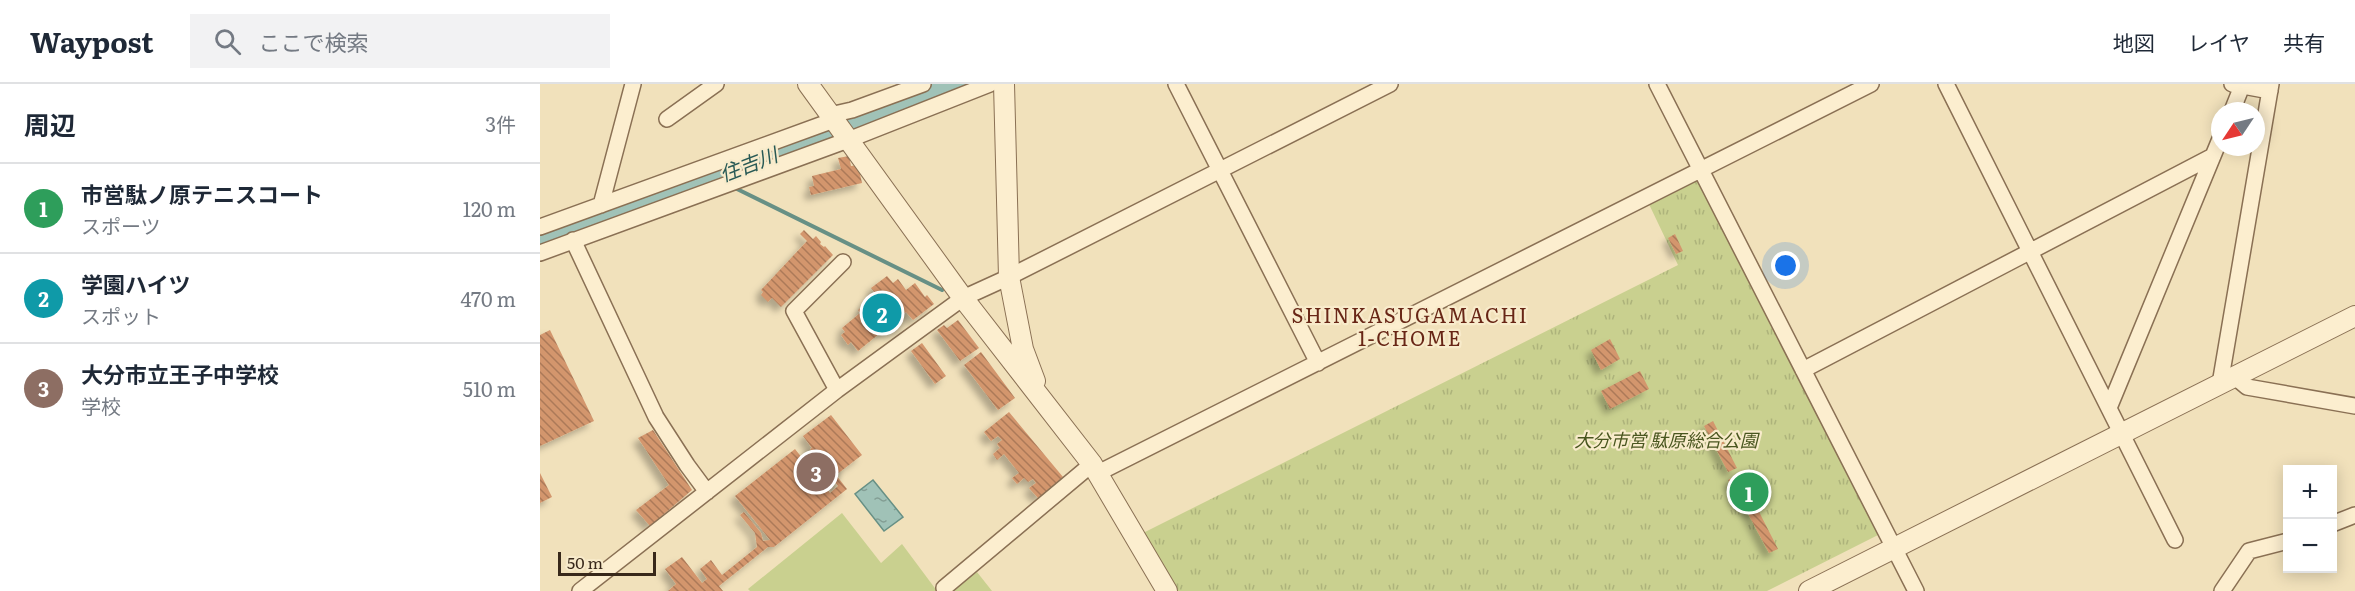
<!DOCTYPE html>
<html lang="ja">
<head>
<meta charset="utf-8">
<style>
  :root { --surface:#fff; --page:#f2f2f3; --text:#1f2937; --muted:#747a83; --line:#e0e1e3; --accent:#b45309 }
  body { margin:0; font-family:Literata,"Noto Sans JP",serif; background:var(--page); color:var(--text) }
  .controls { position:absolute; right:18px; bottom:18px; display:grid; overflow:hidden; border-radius:0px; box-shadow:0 3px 15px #0003 }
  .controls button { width:54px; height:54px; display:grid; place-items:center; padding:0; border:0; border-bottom:2px solid var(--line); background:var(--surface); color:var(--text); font:30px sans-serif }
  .compass { position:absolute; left:1671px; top:18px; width:54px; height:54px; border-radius:50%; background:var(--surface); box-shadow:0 3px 15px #0003; rotate:235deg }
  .scale { position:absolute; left:18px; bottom:15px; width:98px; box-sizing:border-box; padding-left:6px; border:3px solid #38281a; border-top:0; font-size:16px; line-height:21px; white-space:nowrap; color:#38281a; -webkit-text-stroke:4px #f8ebcb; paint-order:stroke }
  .you { position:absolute; left:1246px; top:182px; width:21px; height:21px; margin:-15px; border:4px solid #fff; border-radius:50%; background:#1a73e8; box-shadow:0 0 0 9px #1a73e833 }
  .badge { display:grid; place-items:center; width:39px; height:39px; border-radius:50%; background:var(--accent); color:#fff; font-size:20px; font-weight:700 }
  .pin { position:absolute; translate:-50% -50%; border:3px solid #fff; box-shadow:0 2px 6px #0006 }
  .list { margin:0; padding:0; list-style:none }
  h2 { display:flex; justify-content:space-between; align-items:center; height:78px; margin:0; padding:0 24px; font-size:26px }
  h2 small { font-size:20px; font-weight:400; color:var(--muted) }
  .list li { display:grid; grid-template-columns:39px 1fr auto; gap:18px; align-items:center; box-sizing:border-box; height:90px; padding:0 24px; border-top:2px solid var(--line) }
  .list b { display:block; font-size:22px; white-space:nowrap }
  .list p { margin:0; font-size:20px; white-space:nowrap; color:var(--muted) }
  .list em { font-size:20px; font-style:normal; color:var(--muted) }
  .icon { flex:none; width:33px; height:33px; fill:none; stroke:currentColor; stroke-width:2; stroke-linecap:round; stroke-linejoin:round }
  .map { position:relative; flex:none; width:1815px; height:507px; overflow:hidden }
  header { display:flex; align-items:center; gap:36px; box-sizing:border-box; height:84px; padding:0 30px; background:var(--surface); border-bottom:2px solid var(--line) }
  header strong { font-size:28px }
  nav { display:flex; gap:33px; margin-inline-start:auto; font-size:21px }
  .search { width:420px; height:54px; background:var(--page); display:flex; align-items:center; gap:15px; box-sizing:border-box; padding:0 21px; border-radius:0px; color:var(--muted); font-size:22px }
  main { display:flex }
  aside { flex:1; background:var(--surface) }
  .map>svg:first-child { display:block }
  .grass { fill:#c9d08f }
  .park { fill:url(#park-tufts) }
  .water { fill:url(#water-ripples); stroke:#679085; stroke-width:1.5 }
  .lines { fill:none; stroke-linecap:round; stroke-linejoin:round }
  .stream { stroke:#679085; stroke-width:4 }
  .river { stroke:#a0c2b7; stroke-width:22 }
  .building { fill:url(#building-back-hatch); filter:url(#shadow) }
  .minor-casing { stroke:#8a7054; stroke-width:18 }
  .tertiary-casing { stroke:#8a7054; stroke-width:22 }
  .minor { stroke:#fceecf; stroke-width:15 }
  .tertiary { stroke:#fceecf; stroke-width:20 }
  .labels { text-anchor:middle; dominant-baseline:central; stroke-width:4.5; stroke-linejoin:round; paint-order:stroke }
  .park-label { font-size:18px; font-style:italic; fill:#49561f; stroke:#f8ebcb }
  .water-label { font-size:20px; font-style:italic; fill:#285955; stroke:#f8ebcb }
  .neighbourhood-label { font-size:20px; letter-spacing:1.5px; fill:#682616; stroke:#f8ebcb }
</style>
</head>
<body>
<header>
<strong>Waypost</strong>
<div class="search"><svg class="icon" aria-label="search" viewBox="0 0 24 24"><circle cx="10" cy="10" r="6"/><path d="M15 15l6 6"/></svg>ここで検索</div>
<nav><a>地図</a><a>レイヤ</a><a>共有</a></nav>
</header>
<main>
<aside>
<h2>周辺<small>3件</small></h2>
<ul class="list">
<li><span class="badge" style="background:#2e9e5b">1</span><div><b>市営駄ノ原テニスコート</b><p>スポーツ</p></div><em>120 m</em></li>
<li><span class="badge" style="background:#0f9aa8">2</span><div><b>学園ハイツ</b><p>スポット</p></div><em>470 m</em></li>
<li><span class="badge" style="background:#8d6e63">3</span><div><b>大分市立王子中学校</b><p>学校</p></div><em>510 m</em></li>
</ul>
</aside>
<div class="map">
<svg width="1815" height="507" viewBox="0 0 1815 507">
  <defs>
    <pattern id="park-tufts" width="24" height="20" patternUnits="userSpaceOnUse" patternTransform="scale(1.5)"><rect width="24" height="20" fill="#c9d08f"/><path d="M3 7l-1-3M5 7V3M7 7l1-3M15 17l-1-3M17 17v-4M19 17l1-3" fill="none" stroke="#adb37b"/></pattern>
    <pattern id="water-ripples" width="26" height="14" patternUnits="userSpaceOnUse" patternTransform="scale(1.5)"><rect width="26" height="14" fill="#a0c2b7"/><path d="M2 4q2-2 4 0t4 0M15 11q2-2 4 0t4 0" fill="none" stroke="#839e94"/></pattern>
    <pattern id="building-back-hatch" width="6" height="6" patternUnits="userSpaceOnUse" patternTransform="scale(1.5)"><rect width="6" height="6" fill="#d3966d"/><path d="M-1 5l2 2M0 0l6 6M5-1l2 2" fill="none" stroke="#ac7a59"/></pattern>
    <filter id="shadow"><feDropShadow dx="-5.5" dy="5.5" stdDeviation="3" flood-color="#0004"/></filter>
  </defs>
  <rect width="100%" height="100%" fill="#f1e1bb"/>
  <!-- grass -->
  <path class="grass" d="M302 429 341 479 362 460 397 507H210L208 505Z
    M437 488 452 507H411Z"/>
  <!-- park -->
  <path class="park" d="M1161 89 1342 449 1227 507H637L603 449 1138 181 1107 116Z"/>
  <!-- water -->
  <path class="water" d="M333 396 363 433 344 447 315 410Z"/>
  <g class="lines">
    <!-- stream -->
    <path class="stream" d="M171 93 176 95
      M193 103 402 206"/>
    <!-- river -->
    <path class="river" d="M0 157 416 0"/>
  </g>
  <!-- building -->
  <path class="building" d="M309 72 311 82 318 81 322 99 271 111 269 103 274 102 272 92 301 85 298 74Z
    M264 146 273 155 276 152 281 158 280 160 284 163 285 162 293 171 241 223 232 214 228 218 221 211 223 208 221 206 267 157 260 150Z
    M1135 150 1143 167 1136 170 1128 154Z
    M347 192 353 199 358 195 366 206 375 199 385 213 387 211 394 220 373 236 366 228 318 267 311 258 308 261 301 251 305 248 302 244 320 229 318 226 336 210 331 204Z
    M418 236 439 264 420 277 397 246 404 241 407 244Z
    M10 246 54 337 0 362V251Z
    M1070 255 1080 275 1061 286 1051 266Z
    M382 259 406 292 395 300 371 267Z
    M441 268 475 314 458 326 424 281Z
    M1100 287 1109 305 1070 325 1061 307Z
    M469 328 523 393 498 414 489 404 496 399 493 395 488 398 484 394 477 400 472 394 479 389 464 370 457 376 453 370 460 364 457 360 462 356 458 352 451 357 444 348Z
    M291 331 322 371 296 391 307 405 234 463H228L179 502 183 507H128L136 500 125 485 142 473 162 499 167 495 160 485 171 476 182 491 217 463 215 449 200 431 204 428 221 449 223 457 230 456 195 412 255 365 290 409 298 402 270 365 272 364 263 352Z
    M1173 337 1197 384 1188 388 1164 342Z
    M113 346 152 406 110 442 96 426 129 401 98 354Z
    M1205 386 1218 411 1201 420 1188 396Z
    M0 389 12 413 0 419Z
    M1214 418 1238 465 1229 469 1205 424Z"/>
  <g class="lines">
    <!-- minor casing -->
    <g class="minor-casing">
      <path id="minor" d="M636 0 778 279
        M1117 0 1376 507
        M1406 0 1635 456
        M1692 0 1730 7
        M1692 27 1702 2
        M290 31 312 26 383 0
        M127 35 176 0
        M61 121 93 0
        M0 143 294 36
        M33 156 116 333 147 381 167 408
        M0 169 308 56 450 0
        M1263 286 1673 72
        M1695 293 1707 303 1815 322
        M1680 300 1731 0
        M297 306 254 227 303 178
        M1569 324 1680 55
        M559 392 566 385 1331 0
        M1792 440 1815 431
        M404 504 552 380
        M40 507 297 306 423 214 469 193 850 0
        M1682 507 1709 467 1748 457"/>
    </g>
    <!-- tertiary casing -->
    <g class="tertiary-casing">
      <path id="tertiary" d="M268 0 423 214 552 380 627 507
        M464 0 469 193 483 265 495 297
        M1269 507 1815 232"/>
    </g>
    <!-- minor -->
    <use href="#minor" class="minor"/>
    <!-- tertiary -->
    <use href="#tertiary" class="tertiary"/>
  </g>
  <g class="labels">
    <!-- park labels -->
    <g class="park-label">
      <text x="1126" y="355">大分市営 駄原総合公園</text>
    </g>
    <!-- water labels -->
    <g class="water-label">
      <text transform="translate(208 79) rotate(-21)">住吉川</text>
    </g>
    <!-- neighbourhood labels -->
    <g class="neighbourhood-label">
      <text x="870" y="230">SHINKASUGAMACHI<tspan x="870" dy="23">1-CHOME</tspan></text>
    </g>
  </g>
</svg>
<div class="controls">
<button>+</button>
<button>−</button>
</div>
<svg class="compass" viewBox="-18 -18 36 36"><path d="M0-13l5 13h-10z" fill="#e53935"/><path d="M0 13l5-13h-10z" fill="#747a83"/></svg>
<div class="scale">50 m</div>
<div class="you"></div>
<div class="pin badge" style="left:1209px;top:408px;background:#2e9e5b">1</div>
<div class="pin badge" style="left:342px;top:229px;background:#0f9aa8">2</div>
<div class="pin badge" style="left:276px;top:388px;background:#8d6e63">3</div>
</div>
</main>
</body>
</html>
